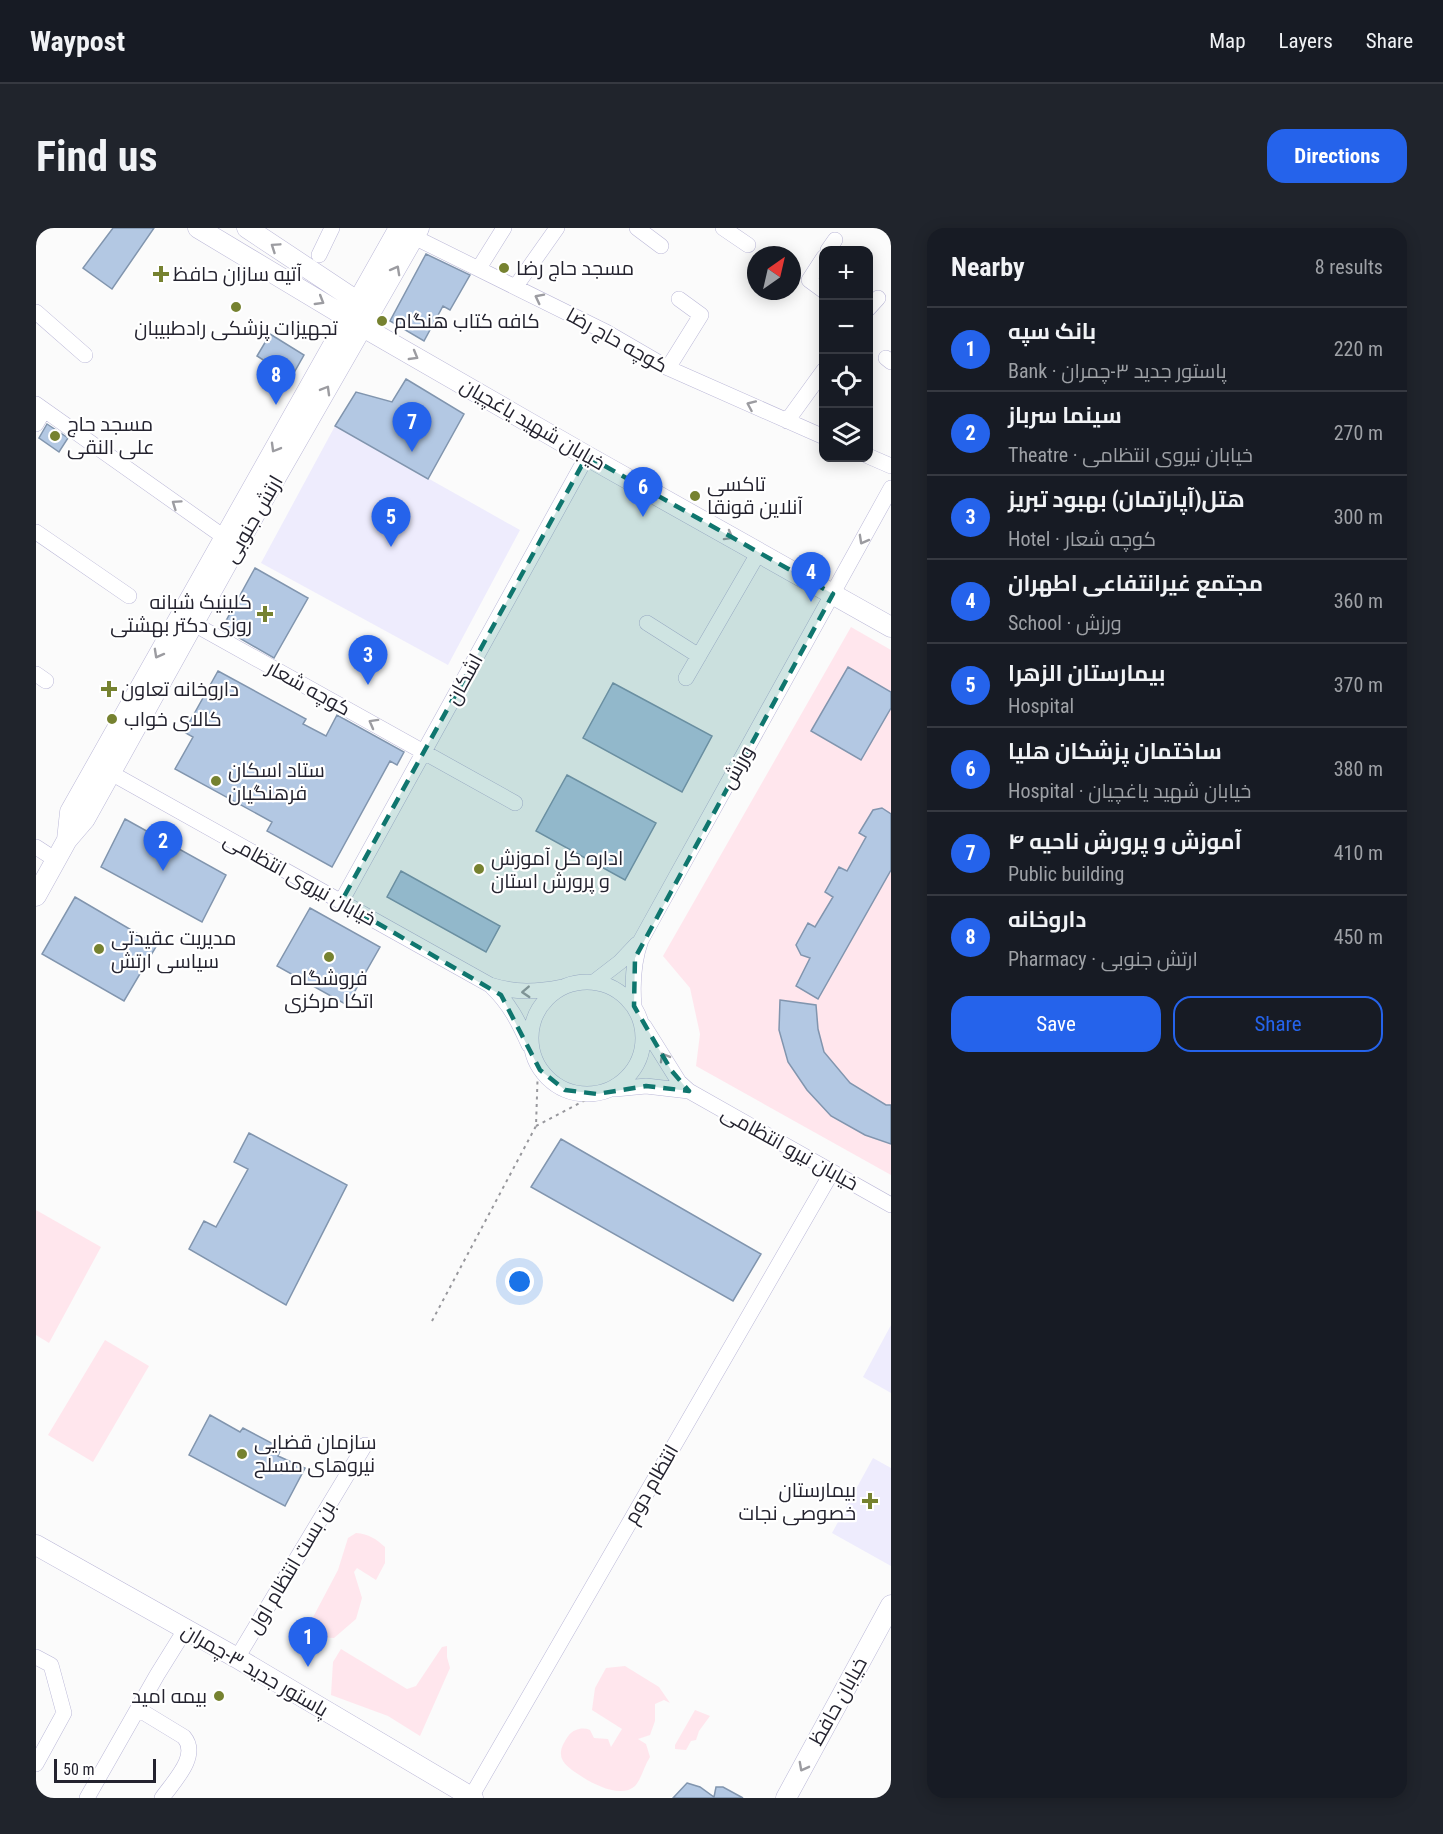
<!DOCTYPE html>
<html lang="en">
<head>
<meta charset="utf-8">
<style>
  :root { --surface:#171b24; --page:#20242c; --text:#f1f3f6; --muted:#9ea1a6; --line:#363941; --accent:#2563eb }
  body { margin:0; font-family:"Roboto Condensed",Cairo,sans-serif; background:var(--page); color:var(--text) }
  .controls { position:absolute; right:18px; top:18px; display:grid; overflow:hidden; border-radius:12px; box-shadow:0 3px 15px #0003 }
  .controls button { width:54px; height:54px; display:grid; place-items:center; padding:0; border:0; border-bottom:2px solid var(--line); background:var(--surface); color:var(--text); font:30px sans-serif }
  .compass { position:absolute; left:711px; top:18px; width:54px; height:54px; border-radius:50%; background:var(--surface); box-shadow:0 3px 15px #0003; rotate:34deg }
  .scale { position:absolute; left:18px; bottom:15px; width:102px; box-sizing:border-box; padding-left:6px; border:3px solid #24232f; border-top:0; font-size:16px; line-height:21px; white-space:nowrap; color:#24232f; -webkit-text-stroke:4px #fff; paint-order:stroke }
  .you { position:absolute; left:484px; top:1054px; width:21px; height:21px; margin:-15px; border:4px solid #fff; border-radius:50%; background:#1a73e8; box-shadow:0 0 0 9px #1a73e833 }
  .badge { display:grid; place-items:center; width:39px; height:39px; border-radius:50%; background:var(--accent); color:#fff; font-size:20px; font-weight:700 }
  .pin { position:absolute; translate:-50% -50px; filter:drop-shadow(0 2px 3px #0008) }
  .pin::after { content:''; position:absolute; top:32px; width:21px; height:18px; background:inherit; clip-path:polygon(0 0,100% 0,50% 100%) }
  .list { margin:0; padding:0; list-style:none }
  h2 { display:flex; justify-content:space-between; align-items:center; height:78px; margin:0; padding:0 24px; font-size:26px }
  h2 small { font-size:20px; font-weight:400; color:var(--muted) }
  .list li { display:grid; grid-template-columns:39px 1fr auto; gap:18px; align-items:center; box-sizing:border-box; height:84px; padding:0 24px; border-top:2px solid var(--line) }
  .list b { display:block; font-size:22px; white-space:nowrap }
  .list p { margin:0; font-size:20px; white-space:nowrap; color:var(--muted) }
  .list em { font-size:20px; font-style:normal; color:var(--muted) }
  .actions { display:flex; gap:12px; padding:18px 24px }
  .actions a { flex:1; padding:14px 0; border:2px solid var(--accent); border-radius:18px; text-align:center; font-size:21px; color:var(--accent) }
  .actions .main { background:var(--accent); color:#fff }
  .icon { flex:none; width:33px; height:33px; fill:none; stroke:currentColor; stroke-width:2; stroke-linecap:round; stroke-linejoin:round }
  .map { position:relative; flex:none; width:855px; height:1570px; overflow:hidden; border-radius:18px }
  header { display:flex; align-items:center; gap:36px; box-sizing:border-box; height:84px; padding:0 30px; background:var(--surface); border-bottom:2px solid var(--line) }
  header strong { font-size:28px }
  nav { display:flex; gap:33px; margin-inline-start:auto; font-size:21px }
  .intro { display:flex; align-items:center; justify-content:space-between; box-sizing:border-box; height:144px; padding:0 36px }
  h1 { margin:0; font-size:42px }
  .button { padding:15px 27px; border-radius:18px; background:var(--accent); color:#fff; font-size:21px; font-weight:700 }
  main { display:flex; gap:36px; padding:0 36px }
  aside { flex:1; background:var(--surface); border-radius:18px; box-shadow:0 3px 15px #0003 }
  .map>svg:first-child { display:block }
  .built { fill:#eeecfd }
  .green { fill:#ffe6ed }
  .building { fill:#b3c8e3; stroke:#8195ae; stroke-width:1.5 }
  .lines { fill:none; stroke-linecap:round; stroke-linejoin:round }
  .minor-casing { stroke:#bab7d7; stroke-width:16 }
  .major-casing { stroke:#bab7d7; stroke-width:21 }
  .path { stroke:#97979c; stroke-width:2; stroke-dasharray:3 4.5; stroke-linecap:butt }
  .minor { stroke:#fff; stroke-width:15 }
  .major { stroke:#fff; stroke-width:20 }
  .oneway { stroke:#9c9ca1 }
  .marked { fill:#0f766e; fill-opacity:0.2; stroke:#0f766e; stroke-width:4.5; stroke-dasharray:12 8; stroke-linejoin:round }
  .poi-dot { fill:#768230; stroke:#fff; stroke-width:2 }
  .labels { text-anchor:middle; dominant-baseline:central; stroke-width:4.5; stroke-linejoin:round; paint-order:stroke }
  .poi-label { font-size:20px; fill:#24232f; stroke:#fff; text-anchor:start }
  .street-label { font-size:20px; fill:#24232f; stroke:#fff }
</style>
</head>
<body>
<header>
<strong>Waypost</strong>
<nav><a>Map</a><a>Layers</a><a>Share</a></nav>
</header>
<div class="intro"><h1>Find us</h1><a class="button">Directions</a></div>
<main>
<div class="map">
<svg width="855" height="1570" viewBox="0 0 855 1570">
  <rect width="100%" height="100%" fill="#fbfbfb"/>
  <!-- built -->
  <path class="built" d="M299 198 484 302 412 437 225 335Z
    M855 1097V1165L827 1149Z
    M837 1230 855 1240V1338L796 1305Z"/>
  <!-- green -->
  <path class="green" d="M815 399 855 422V947L660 838 664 806 654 760 627 728Z
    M0 982 65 1019 13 1115 0 1107Z
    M69 1112 113 1138 57 1234 12 1207Z
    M320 1305C333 1306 340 1311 349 1319V1335L340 1352 321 1340 318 1344 326 1370 320 1391 298 1410 282 1409 275 1393 302 1342 312 1310Z
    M411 1418V1429L414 1440 384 1508 352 1488 295 1467 297 1434 305 1421 371 1461 380 1458 406 1419Z
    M589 1438 623 1459 634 1475 628 1472 619 1476V1493L614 1507 602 1511 610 1516 614 1529C608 1538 606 1550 599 1558 586 1570 561 1558 548 1550 530 1538 515 1531 533 1507 538 1501 547 1499 554 1502L558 1510 572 1511 575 1519 586 1501 556 1482 559 1460 570 1440Z
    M659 1482 674 1488 663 1503 660 1512 655 1513 650 1522 639 1521V1517Z"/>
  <!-- building -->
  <path class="building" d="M77 0H118L76 61 47 40Z
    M390 26 434 47 414 82 407 78 388 113 354 93Z
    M234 106 268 127 255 150 221 128Z
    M370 151 428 186 392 251 299 198 320 164 356 174Z
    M11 196 32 210 23 224 3 210Z
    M219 340 272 370 238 430 186 400Z
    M812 439 855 464V480L825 532 775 503Z
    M182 443 270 491 267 496 290 508 301 487 368 524 361 537 354 533 296 639 231 603 236 594 139 541 157 509 148 504Z
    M577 455 676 508 646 564 547 510Z
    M531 547 620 595 589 652 500 603Z
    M846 580 855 586V642L782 771 760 758 774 730 765 727 760 717 772 695 779 699 797 669 789 664 803 639 811 643 830 609 823 605 837 582Z
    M89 591 190 647 166 694 65 639Z
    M365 643 464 698 450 724 351 669Z
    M39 669 121 717 88 773 6 726Z
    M274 680 344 719 311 777 241 738Z
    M744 772 780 777 782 801 788 824 814 855 850 877H855V916L829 907 795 888 771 862 752 834 743 802Z
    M213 905 311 957 250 1077 153 1021 168 993 180 999 212 941 198 934Z
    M525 911 725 1026 697 1073 495 959Z
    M174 1187 204 1204 207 1200 245 1220 242 1228 269 1240 249 1278 153 1227Z
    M651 1555 664 1559 678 1569 680 1559H687L707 1570H637Z"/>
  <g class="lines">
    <!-- minor casing -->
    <g class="minor-casing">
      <path id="minor" d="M601 0 625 18
        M687 0 712 17
        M378 9 570 104 632 140 788 209
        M792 22 799 12
        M283 27 296 0
        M788 29 773 52 788 63
        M443 40 468 0
        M480 58 521 0
        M832 81 842 70
        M0 84 49 127
        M850 130 855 134
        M632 140 665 87 643 71
        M0 176 188 309
        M751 193 788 142
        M0 196 8 182
        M832 228 855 238
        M0 304 93 368
        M611 395 663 428
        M158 396 479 575
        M0 446 10 453
        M650 450 723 324
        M75 545 454 757C479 765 501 764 526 759
        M0 619 20 632
        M305 674 551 228
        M495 810a56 56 0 1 1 112 0a56 56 0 1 1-112 0Z
        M558 754 584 734 601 716
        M456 759C474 776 483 795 493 817
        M598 778C596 754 597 734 605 712L855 260
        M608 798 643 854 653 863 855 977
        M579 861 610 858 653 863
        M0 1429 15 1437 28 1485 0 1536
        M201 1430 329 1217
        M102 1481 148 1509C164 1528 137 1554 126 1570
        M435 1569 796 944
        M51 1570 121 1447 149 1402"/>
    </g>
    <!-- major casing -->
    <g class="major-casing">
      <path id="major" d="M162 0 327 99 551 228 855 399
        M211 0 333 81
        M31 612 34 584 363 0
        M0 668 31 612 49 591 200 319 383 0
        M0 1317 201 1430 437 1570
        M750 1570 855 1377"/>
    </g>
    <!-- path -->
    <path class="path" d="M500 898 561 866
      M396 1093 500 898 502 837"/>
    <!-- minor -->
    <use href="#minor" class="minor"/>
    <!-- major -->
    <use href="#major" class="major"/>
  </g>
  <!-- one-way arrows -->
  <defs><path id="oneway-chevron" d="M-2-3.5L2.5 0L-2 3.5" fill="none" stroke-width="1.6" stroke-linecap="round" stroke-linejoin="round" transform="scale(1.5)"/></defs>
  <g class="oneway">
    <use href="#oneway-chevron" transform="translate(239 19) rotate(-146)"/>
    <use href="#oneway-chevron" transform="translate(360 42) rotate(-61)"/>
    <use href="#oneway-chevron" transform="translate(503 70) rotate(-153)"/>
    <use href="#oneway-chevron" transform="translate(284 73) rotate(31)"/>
    <use href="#oneway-chevron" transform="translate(378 128) rotate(30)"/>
    <use href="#oneway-chevron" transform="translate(290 162) rotate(-60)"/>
    <use href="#oneway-chevron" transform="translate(715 177) rotate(-156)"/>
    <use href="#oneway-chevron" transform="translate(239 220) rotate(120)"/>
    <use href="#oneway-chevron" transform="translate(140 276) rotate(-145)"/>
    <use href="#oneway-chevron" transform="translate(693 308) rotate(29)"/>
    <use href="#oneway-chevron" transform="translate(827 312) rotate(119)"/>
    <use href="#oneway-chevron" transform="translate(122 426) rotate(119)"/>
    <use href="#oneway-chevron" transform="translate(337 495) rotate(-151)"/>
    <use href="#oneway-chevron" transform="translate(490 764) rotate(177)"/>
    <use href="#oneway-chevron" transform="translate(628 829) rotate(-120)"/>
    <use href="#oneway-chevron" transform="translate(767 1539) rotate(118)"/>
  </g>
  <!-- marked area -->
  <path class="marked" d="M551 228 797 366 599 730 598 778 635 842 653 863 610 858 561 866 529 862 504 842 465 767 305 674Z"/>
  <!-- markers -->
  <g class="poi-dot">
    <circle cx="468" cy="40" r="6"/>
    <path d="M122 37h6v6h6v6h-6v6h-6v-6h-6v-6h6z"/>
    <circle cx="200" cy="79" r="6"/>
    <circle cx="346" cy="93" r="6"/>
    <circle cx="19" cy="208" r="6"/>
    <circle cx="659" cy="268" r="6"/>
    <path d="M226 377h6v6h6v6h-6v6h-6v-6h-6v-6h6z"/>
    <path d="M70 452h6v6h6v6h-6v6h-6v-6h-6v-6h6z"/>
    <circle cx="76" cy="491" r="6"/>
    <circle cx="180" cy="553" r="6"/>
    <circle cx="443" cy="641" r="6"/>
    <circle cx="63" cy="721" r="6"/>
    <circle cx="293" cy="729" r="6"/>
    <circle cx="206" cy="1226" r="6"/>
    <path d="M831 1264h6v6h6v6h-6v6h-6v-6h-6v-6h6z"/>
    <circle cx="183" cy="1468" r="6"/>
  </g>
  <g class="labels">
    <!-- poi labels -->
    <g class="poi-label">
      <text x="480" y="40">مسجد حاج رضا</text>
      <text x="137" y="46">آتیه سازان حافظ</text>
      <text x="358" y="93">کافه کتاب هنگام</text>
      <text x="200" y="100" text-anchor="middle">تجهیزات پزشکی رادطبیبان</text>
      <text x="31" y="196">مسجد حاج<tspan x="31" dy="23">علی النقی</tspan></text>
      <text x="671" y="256">تاکسی<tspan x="671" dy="23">آنلاین قونقا</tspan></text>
      <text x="216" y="374" text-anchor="end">کلینیک شبانه<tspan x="216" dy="23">روزی دکتر بهشتی</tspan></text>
      <text x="85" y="461">داروخانه تعاون</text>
      <text x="88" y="491">کالای خواب</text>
      <text x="192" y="542">ستاد اسکان<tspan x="192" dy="23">فرهنگیان</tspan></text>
      <text x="455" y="630">اداره کل آموزش<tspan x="455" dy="23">و پرورش استان</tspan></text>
      <text x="75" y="710">مدیریت عقیدتی<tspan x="75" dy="23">سیاسی ارتش</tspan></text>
      <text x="293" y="750" text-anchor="middle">فروشگاه<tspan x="293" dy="23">اتکا مرکزی</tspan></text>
      <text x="218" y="1214">سازمان قضایی<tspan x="218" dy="23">نیروهای مسلح</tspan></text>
      <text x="820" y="1262" text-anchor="end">بیمارستان<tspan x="820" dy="23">خصوصی نجات</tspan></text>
      <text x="171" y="1468" text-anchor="end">بیمه امید</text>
    </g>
    <!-- street labels -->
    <g class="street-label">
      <text transform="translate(581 112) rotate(29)">کوچه حاج رضا</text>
      <text transform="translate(497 196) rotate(30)">خیابان شهید یاغچیان</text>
      <text transform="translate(217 291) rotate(-60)">ارتش جنوبی</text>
      <text transform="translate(428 451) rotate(-61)">اشکان</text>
      <text transform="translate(273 460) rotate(29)">کوچه شعار</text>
      <text transform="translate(701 539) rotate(-61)">ورزش</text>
      <text transform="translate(264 651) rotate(29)">خیابان نیروی انتظامی</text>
      <text transform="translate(754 920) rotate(29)">خیابان نیرو انتظامی</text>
      <text transform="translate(615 1256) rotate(-60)">انتظام دوم</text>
      <text transform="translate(255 1339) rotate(-59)">بن بست انتظام اول</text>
      <text transform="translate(219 1442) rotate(30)">پاستور جدید ۳-چمران</text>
      <text transform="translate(802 1473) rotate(-61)">خیابان حافظ</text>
    </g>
  </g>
</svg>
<div class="controls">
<button>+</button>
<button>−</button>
<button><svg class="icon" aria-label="locate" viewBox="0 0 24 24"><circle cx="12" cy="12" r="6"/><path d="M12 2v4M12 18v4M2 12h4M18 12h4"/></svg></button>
<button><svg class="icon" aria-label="layers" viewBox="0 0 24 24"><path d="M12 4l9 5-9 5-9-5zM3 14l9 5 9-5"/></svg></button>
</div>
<svg class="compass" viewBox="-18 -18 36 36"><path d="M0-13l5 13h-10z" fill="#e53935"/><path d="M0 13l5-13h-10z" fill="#9ea1a6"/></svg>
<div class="scale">50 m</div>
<div class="you"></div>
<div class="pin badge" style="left:272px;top:1439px">1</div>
<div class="pin badge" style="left:127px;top:643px">2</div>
<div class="pin badge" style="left:332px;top:457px">3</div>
<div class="pin badge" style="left:775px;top:374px">4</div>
<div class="pin badge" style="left:355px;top:319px">5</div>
<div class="pin badge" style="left:607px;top:289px">6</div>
<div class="pin badge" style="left:376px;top:224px">7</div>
<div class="pin badge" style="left:240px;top:177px">8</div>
</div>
<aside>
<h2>Nearby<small>8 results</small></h2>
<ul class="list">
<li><span class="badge">1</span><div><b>بانک سپه</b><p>Bank · پاستور جدید ۳-چمران</p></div><em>220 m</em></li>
<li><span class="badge">2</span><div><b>سینما سرباز</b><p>Theatre · خیابان نیروی انتظامی</p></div><em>270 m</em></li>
<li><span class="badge">3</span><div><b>هتل(آپارتمان) بهبود تبریز</b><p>Hotel · کوچه شعار</p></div><em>300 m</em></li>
<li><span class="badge">4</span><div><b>مجتمع غیرانتفاعی اطهران</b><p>School · ورزش</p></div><em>360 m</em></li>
<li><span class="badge">5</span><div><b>بیمارستان الزهرا</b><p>Hospital</p></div><em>370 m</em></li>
<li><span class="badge">6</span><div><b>ساختمان پزشکان هلیا</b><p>Hospital · خیابان شهید یاغچیان</p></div><em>380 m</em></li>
<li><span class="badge">7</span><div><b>آموزش و پرورش ناحیه ۴</b><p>Public building</p></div><em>410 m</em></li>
<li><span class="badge">8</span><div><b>داروخانه</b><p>Pharmacy · ارتش جنوبی</p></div><em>450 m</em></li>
</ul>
<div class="actions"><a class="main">Save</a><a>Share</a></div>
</aside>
</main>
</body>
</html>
